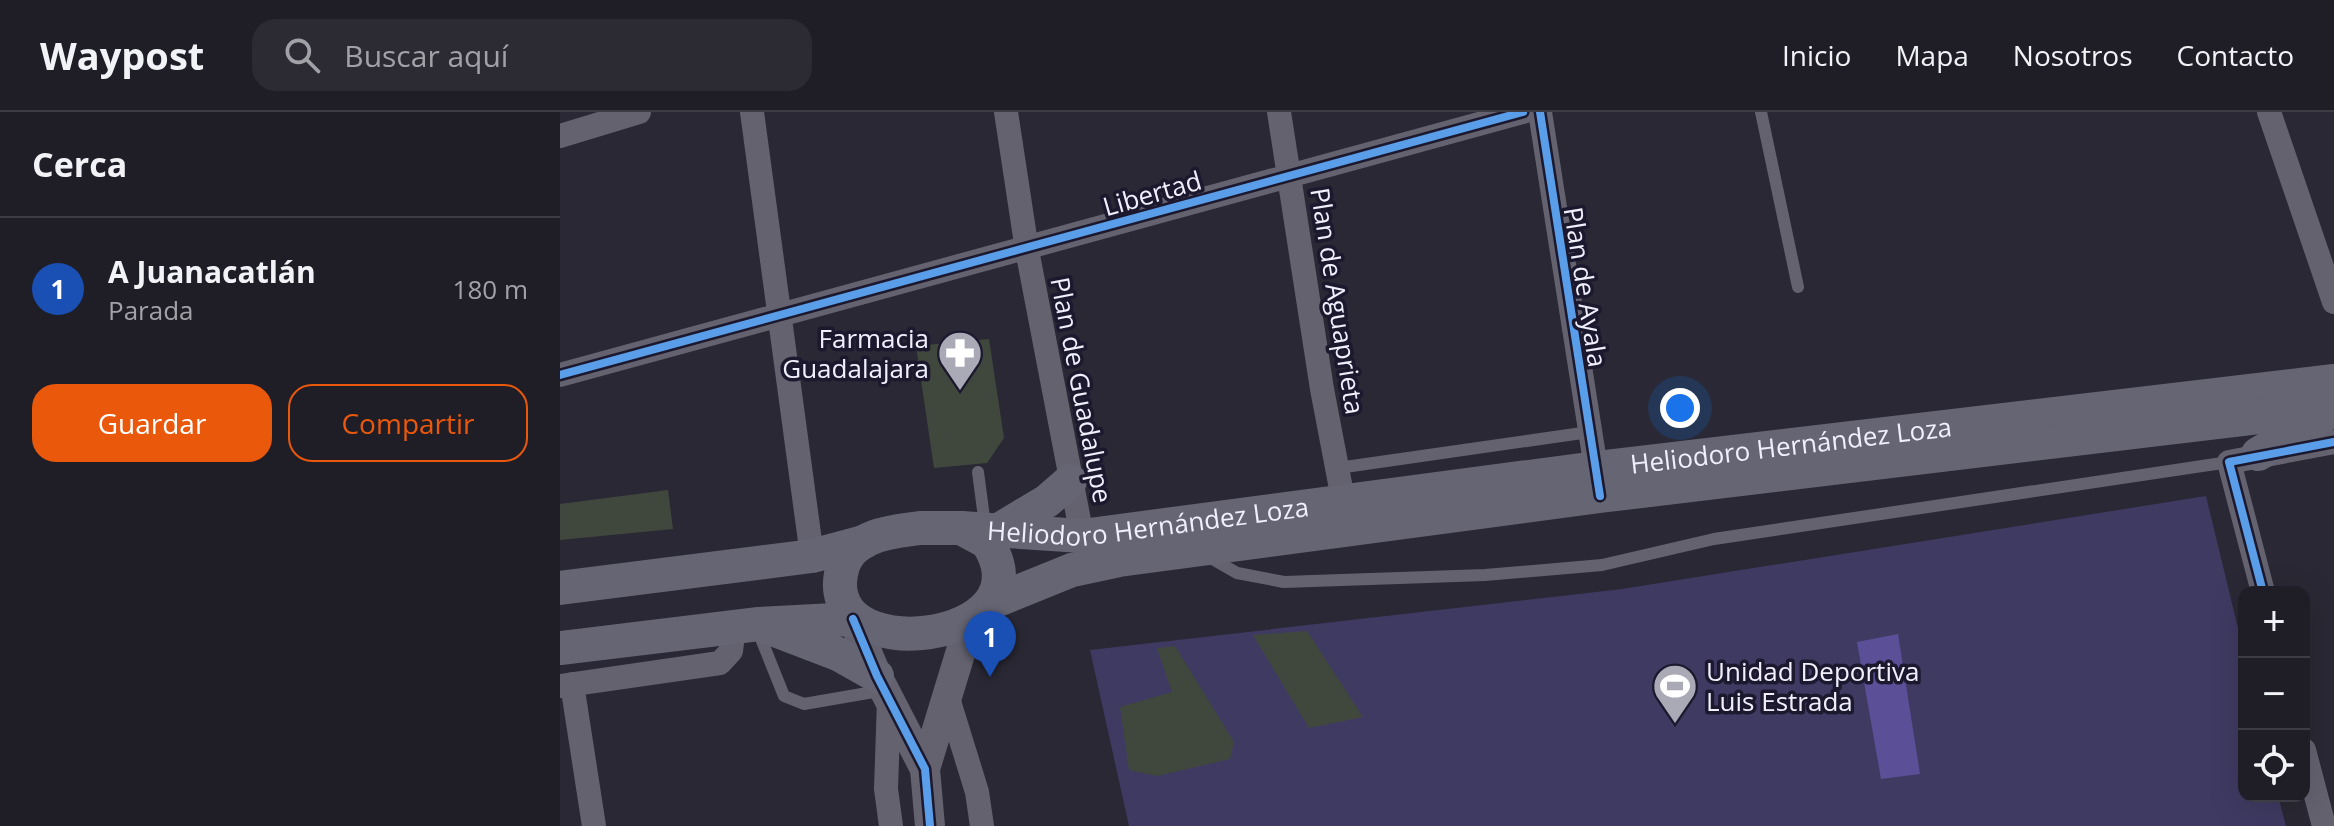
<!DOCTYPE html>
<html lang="es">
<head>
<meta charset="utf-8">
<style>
  :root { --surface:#1f1e27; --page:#2c2b33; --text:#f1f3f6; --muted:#a1a2a7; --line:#3c3c44; --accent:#ea580c }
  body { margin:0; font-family:"Open Sans",sans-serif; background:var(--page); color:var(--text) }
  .controls { position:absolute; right:24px; bottom:24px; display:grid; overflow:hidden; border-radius:16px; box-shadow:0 8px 32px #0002 }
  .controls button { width:72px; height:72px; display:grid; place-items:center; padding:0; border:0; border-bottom:2px solid var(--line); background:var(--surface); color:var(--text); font:40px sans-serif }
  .you { position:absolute; left:1120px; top:296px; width:28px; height:28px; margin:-20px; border:6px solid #fff; border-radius:50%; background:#1a73e8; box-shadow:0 0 0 12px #1a73e833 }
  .badge { display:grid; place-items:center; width:52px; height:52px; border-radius:50%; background:var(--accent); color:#fff; font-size:26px; font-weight:700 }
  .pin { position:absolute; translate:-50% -66px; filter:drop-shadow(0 2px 4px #0008) }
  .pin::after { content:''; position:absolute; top:42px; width:28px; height:24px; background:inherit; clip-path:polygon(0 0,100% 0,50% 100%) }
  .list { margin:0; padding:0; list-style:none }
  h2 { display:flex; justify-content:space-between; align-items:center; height:104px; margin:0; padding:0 32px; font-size:34px }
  h2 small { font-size:26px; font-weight:400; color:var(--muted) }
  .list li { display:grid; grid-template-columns:52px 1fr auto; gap:24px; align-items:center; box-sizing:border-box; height:144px; padding:0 32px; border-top:2px solid var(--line) }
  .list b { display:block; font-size:30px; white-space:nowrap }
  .list p { margin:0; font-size:26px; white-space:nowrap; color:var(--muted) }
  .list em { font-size:26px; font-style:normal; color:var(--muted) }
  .actions { display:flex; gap:16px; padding:24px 32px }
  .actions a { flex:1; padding:18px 0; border:2px solid var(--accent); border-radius:24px; text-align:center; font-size:28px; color:var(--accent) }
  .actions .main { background:var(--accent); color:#fff }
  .icon { flex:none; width:44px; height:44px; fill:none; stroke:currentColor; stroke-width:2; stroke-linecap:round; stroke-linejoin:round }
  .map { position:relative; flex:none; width:1774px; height:714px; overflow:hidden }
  header { display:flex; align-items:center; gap:48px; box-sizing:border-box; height:112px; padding:0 40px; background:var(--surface); border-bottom:2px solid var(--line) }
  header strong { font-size:38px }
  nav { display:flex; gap:44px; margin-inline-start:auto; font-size:28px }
  .search { width:560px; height:72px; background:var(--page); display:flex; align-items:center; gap:20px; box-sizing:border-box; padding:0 28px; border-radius:24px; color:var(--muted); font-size:30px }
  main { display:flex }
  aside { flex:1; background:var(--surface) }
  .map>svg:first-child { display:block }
  .green { fill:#3f3a62 }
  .water { fill:#5b5098 }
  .building { fill:#40483d }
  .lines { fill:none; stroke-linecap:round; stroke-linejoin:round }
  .service { stroke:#64626f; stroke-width:12 }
  .minor { stroke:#64626f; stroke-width:24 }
  .tertiary { stroke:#64626f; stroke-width:30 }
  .secondary { stroke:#666574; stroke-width:34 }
  .cycleway-casing { stroke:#1c192f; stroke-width:13 }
  .cycleway { stroke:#5a9eea; stroke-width:8 }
  .labels { text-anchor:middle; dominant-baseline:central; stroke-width:7; stroke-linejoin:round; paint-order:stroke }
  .street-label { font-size:26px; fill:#f0f0fd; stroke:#1c192f }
  .poi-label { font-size:26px; fill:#f0f0fd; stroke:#1c192f; text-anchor:end }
</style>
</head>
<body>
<header>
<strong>Waypost</strong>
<div class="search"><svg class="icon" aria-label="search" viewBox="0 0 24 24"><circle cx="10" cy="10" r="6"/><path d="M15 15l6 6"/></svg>Buscar aquí</div>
<nav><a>Inicio</a><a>Mapa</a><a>Nosotros</a><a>Contacto</a></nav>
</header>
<main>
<aside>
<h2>Cerca<small></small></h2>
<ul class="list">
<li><span class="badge" style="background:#1a4fb4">1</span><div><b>A Juanacatlán</b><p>Parada</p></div><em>180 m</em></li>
</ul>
<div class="actions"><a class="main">Guardar</a><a>Compartir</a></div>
</aside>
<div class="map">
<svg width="1774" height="714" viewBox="0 0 1774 714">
  <rect width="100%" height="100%" fill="#292834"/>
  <!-- green -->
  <path class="green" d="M1646 384 1684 541V684H1718L1726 714H569L530 538 1062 477Z"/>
  <!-- water -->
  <path class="water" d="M1338 522 1360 662 1321 667 1297 530Z"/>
  <!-- building -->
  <path class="building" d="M429 227 444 326 427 351 374 356 356 234Z
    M108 378 113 417 0 428V392Z
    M747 519 803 605 749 616 693 523Z
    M615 534 674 630 670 647 597 664 569 658 560 595 612 580 597 536Z"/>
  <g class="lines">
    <!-- service -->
    <path class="service" d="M1201 0 1238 175
      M778 356 1029 320
      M418 360 425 413
      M649 445 677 461 724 470 925 463 1042 453 1154 427 1669 350
      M198 519 224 584 244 592 325 578"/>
    <!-- minor -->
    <path class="minor" d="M192 0 252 444
      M446 0 467 138 522 424
      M719 0 762 277 783 387
      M980 0 1038 369
      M1709 0 1774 190
      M0 24 79 0
      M0 263 963 0
      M1703 480 1669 350 1774 330
      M12 572 34 714
      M0 574 160 551 171 539 174 515
      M387 583 417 680 422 714
      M329 588 326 677 331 714
      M1744 638 1764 714"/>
    <!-- tertiary -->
    <path class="tertiary" d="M293 507 317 564 365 657 370 714
      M365 657 411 506"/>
    <!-- secondary -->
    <g class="secondary">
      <path d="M1698 342 1763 304"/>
      <path d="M361 416H401L427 430C495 532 250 561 283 454 293 423 334 419 361 416Z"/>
      <path id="s1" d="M401 416 522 424 1036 356 1774 269"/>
      <path d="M442 416 487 389 510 369"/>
      <path d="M0 476 252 444 304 430"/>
      <path d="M433 490 512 458 559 448 1040 384 1774 296"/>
      <path d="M207 515 278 542 317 564"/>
      <path d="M0 536 199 512 293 507"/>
    </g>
    <!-- cycleway casing -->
    <g class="cycleway-casing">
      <path id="cycleway" d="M980 0 1040 384
        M0 263 963 0
        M1703 480 1669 350 1774 330
        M293 507 317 564 365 657 370 714"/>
    </g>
    <!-- cycleway -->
    <use href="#cycleway" class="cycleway"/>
  </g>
  <!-- icons -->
  <defs>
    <g id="pharmacy-pin" transform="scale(2.3)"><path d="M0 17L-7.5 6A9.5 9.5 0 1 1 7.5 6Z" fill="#aaaab7" stroke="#1c192f"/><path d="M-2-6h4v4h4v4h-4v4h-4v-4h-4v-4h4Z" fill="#fff"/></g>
    <g id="stadium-pin" transform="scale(2.3)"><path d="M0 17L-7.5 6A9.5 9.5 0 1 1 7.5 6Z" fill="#aaaab7" stroke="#1c192f"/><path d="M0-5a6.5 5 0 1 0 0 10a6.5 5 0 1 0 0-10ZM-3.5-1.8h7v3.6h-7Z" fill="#fff"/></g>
  </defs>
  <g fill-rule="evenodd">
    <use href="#pharmacy-pin" x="400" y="241"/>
    <use href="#stadium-pin" x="1115" y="574"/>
  </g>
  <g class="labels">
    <!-- street labels -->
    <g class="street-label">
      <text transform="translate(592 81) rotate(-16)">Libertad</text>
      <text transform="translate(1026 175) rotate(81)">Plan de Ayala</text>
      <text transform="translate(778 189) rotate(81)">Plan de Aguaprieta</text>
      <text transform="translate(522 278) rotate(79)">Plan de Guadalupe</text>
      <text stroke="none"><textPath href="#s1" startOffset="836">Heliodoro Hernández Loza</textPath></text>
      <text stroke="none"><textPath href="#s1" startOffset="188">Heliodoro Hernández Loza</textPath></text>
    </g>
    <!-- poi labels -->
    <g class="poi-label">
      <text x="369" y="226">Farmacia<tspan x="369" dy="30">Guadalajara</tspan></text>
      <text x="1146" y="559" text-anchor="start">Unidad Deportiva<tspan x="1146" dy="30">Luis Estrada</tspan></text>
    </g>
  </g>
</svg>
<div class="controls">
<button>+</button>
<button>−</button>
<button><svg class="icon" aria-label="locate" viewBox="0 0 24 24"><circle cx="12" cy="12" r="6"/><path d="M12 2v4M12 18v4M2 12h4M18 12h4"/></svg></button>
</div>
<div class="you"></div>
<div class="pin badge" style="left:430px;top:565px;background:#1a4fb4">1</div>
</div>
</main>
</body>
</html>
